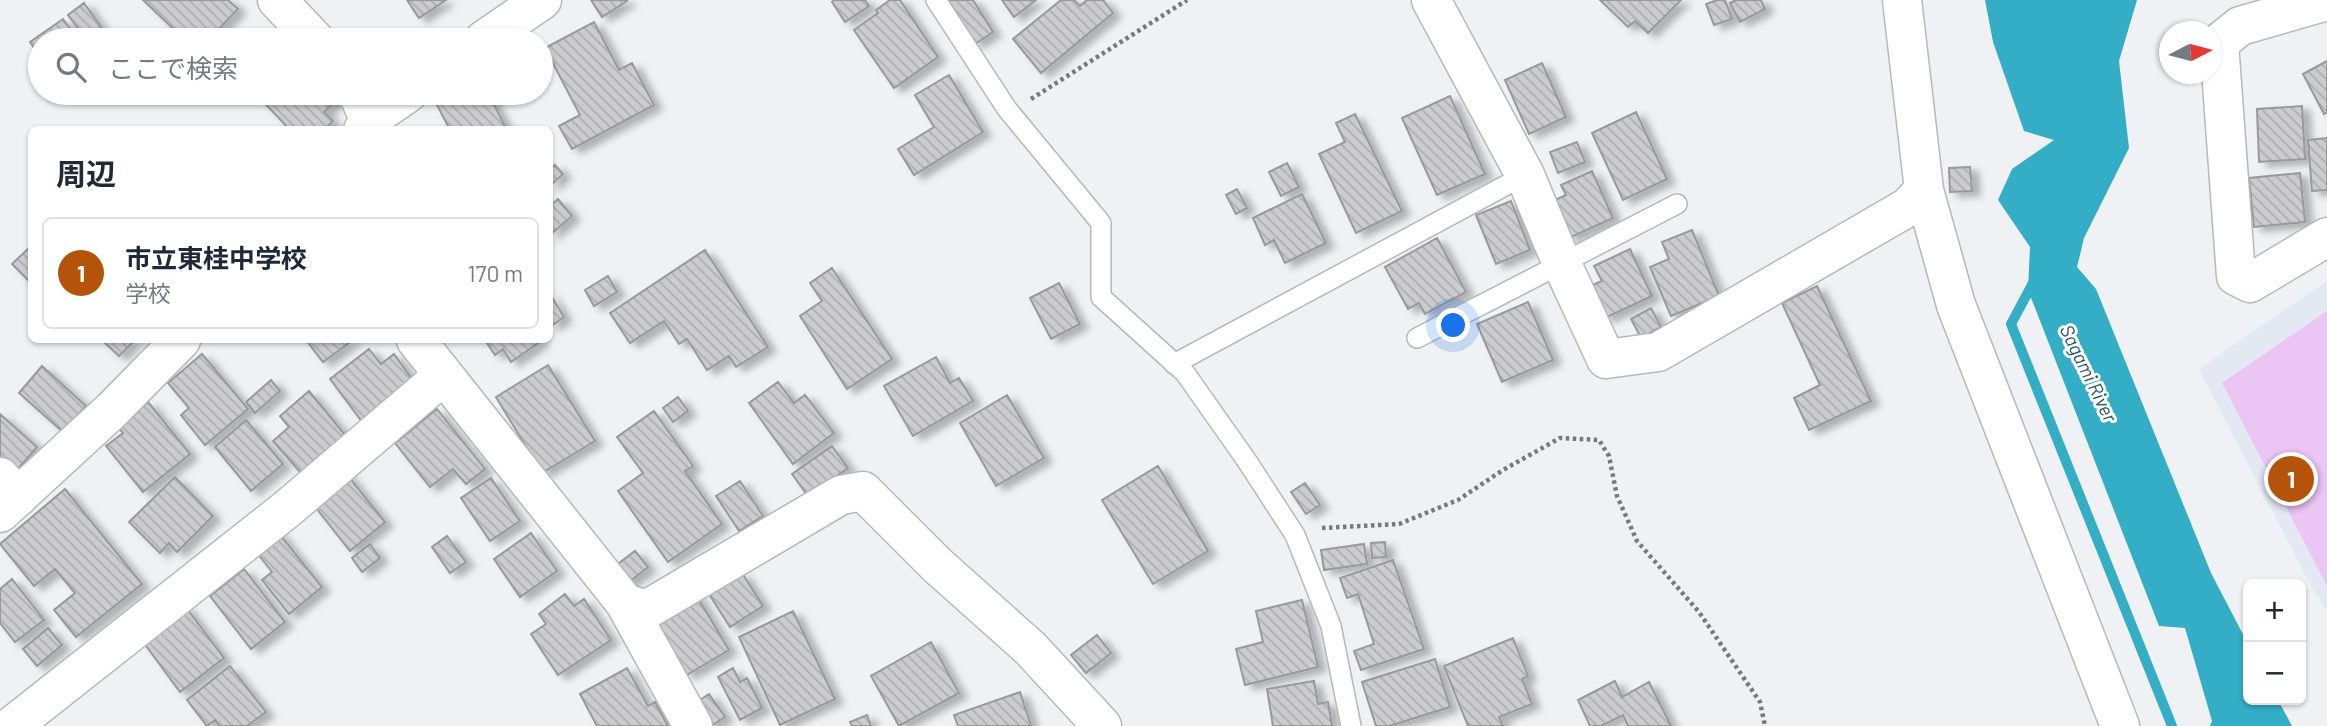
<!DOCTYPE html>
<html lang="ja">
<head>
<meta charset="utf-8">
<style>
  :root { --surface:#fff; --page:#f6f6f7; --text:#1f2937; --muted:#747a83; --line:#e0e1e3; --accent:#b45309 }
  body { margin:0; font-family:Barlow,"Noto Sans JP",sans-serif; background:var(--page); color:var(--text) }
  .controls { position:absolute; right:21px; bottom:21px; display:grid; overflow:hidden; border-radius:10px; box-shadow:0 2px 5px #0004 }
  .controls button { width:63px; height:63px; display:grid; place-items:center; padding:0; border:0; border-bottom:2px solid var(--line); background:var(--surface); color:var(--text); font:35px sans-serif }
  .compass { position:absolute; left:2159px; top:21px; width:63px; height:63px; border-radius:50%; background:var(--surface); box-shadow:0 2px 5px #0004; rotate:84deg }
  .you { position:absolute; left:1454px; top:326px; width:24px; height:24px; margin:-18px; border:5px solid #fff; border-radius:50%; background:#1a73e8; box-shadow:0 0 0 10px #1a73e833 }
  .badge { display:grid; place-items:center; width:46px; height:46px; border-radius:50%; background:var(--accent); color:#fff; font-size:23px; font-weight:700 }
  .pin { position:absolute; translate:-50% -50%; border:4px solid #fff; box-shadow:0 2px 7px #0006 }
  .list { margin:0; padding:0; list-style:none }
  h2 { display:flex; justify-content:space-between; align-items:center; height:91px; margin:0; padding:0 28px; font-size:30px }
  h2 small { font-size:23px; font-weight:400; color:var(--muted) }
  .list li { display:grid; grid-template-columns:46px 1fr auto; gap:21px; align-items:center; box-sizing:border-box; height:112px; margin:0 14px 14px; padding:0 14px; border:2px solid var(--line); border-radius:10px }
  .list b { display:block; font-size:26px; white-space:nowrap }
  .list p { margin:0; font-size:23px; white-space:nowrap; color:var(--muted) }
  .list em { font-size:23px; font-style:normal; color:var(--muted) }
  .icon { flex:none; width:38px; height:38px; fill:none; stroke:currentColor; stroke-width:2; stroke-linecap:round; stroke-linejoin:round }
  .map { position:relative; flex:none; width:2327px; height:726px; overflow:hidden }
  .search { position:absolute; background:var(--surface); box-shadow:0 2px 5px #0004; left:28px; top:28px; width:525px; height:77px; display:flex; align-items:center; gap:18px; box-sizing:border-box; padding:0 24px; border-radius:38px; color:var(--muted); font-size:26px }
  .panel { position:absolute; background:var(--surface); box-shadow:0 2px 5px #0004; left:28px; top:126px; width:525px; height:217px; border-radius:10px }
  .map>svg:first-child { display:block }
  .built { fill:#e4e8f3 }
  .pitch { fill:#ebc5f3 }
  .water { fill:#34adc7 }
  .lines { fill:none; stroke-linecap:round; stroke-linejoin:round }
  .stream { stroke:#34adc7; stroke-width:10 }
  .building { fill:url(#building-back-hatch); stroke:#99989c; stroke-width:2; filter:url(#shadow) }
  .lane-casing { stroke:#b6b8bc; stroke-width:22 }
  .street-casing { stroke:#b6b8bc; stroke-width:41 }
  .secondary-casing { stroke:#b6b8bc; stroke-width:41 }
  .path { stroke:#78797c; stroke-width:4.5; stroke-dasharray:3.5 3.5; stroke-linecap:butt }
  .lane { stroke:#fff; stroke-width:19 }
  .street { stroke:#fff; stroke-width:38 }
  .secondary { stroke:#fff; stroke-width:38 }
  .labels { text-anchor:middle; dominant-baseline:central; stroke-width:6; stroke-linejoin:round; paint-order:stroke }
  .water-label { font-size:19px; font-style:italic; fill:#21525d; stroke:#fefeff }
</style>
</head>
<body>
<div class="map">
<svg width="2327" height="726" viewBox="0 0 2327 726">
  <defs>
    <pattern id="building-back-hatch" width="6" height="6" patternUnits="userSpaceOnUse" patternTransform="scale(1.75)"><rect width="6" height="6" fill="#ccccd0"/><path d="M-1 5l2 2M0 0l6 6M5-1l2 2" fill="none" stroke="#aeaeb2"/></pattern>
    <filter id="shadow"><feDropShadow dx="8" dy="4.5" stdDeviation="3.5" flood-color="#0004"/></filter>
  </defs>
  <rect width="100%" height="100%" fill="#eff1f4"/>
  <!-- built -->
  <path class="built" d="M2327 281V611L2312 588 2199 369Z"/>
  <!-- pitch -->
  <path class="pitch" d="M2327 311V586L2222 383Z"/>
  <!-- water -->
  <path class="water" d="M1985 0H2137L2119 61 2129 148 2084 238 2077 267 2096 289 2211 573 2248 644V700H2278L2292 726H2210L2212 721 2185 628 2159 626 2028 290 2030 247 1998 200 2012 169 2054 140 2024 131 1993 42Z"/>
  <g class="lines">
    <!-- stream -->
    <path class="stream" d="M2035 279 2011 324 2172 726"/>
  </g>
  <!-- building -->
  <path class="building" d="M143 0H228L238 9 208 40H185Z
    M407 0H446L419 18Z
    M591 0H627V1L602 17Z
    M834 0H865L869 6 845 22 832 2Z
    M890 0H900L938 57 894 88 854 30 878 13 876 10Z
    M948 0H973L993 32 975 44Z
    M1002 0H1036L1014 17Z
    M1061 0H1074L1080 6 1087 0H1103L1113 13 1041 73 1013 39Z
    M1600 0H1681L1648 33 1635 21 1628 27Z
    M1717 0H1725L1732 19 1714 25 1706 4Z
    M1736 0H1761L1765 9 1740 22 1730 3Z
    M84 3 101 27 85 38 68 15Z
    M63 19 78 39 40 40V57L30 42Z
    M594 22 619 70 632 63 654 105 572 149 559 126 580 115 545 48Z
    M381 32 387 40H368Z
    M2327 61V112L2324 114 2303 74Z
    M1542 63 1566 117 1529 134 1505 80Z
    M949 75 983 132 914 175 898 149 934 127 915 95Z
    M261 93H333L338 98 324 112 333 121 324 130H290L258 96Z
    M455 93H488L507 130H450L436 103Z
    M1450 96 1485 174 1437 195 1402 118Z
    M2302 106 2305 159 2259 162 2257 109Z
    M1636 112 1667 179 1623 200 1592 133Z
    M1355 114 1402 211 1356 233 1319 154 1345 142 1336 123Z
    M2327 138V190L2312 191 2308 140Z
    M1577 142 1585 162 1558 173 1550 152Z
    M1287 163 1299 187 1281 196 1269 172Z
    M555 165 563 174 550 186V170Z
    M1970 167 1972 191 1950 192 1949 168Z
    M1592 171 1613 218 1569 238 1553 201 1566 195 1561 185Z
    M2300 173 2305 222 2254 227 2249 178Z
    M1237 189 1247 208 1236 214 1226 195Z
    M1302 194 1326 243 1285 263 1274 240 1265 245 1253 218Z
    M558 199 572 216 550 235V206Z
    M1511 201 1530 250 1496 264 1476 215Z
    M1692 230 1719 296 1671 316 1650 267 1669 259 1662 242Z
    M1437 238 1466 292 1425 314 1419 303 1408 309 1385 267Z
    M32 245V284L12 264Z
    M1630 249 1652 296 1605 318 1590 286 1602 281 1594 266Z
    M705 250 768 347 736 367 729 356 707 370 687 339 679 344 664 321 630 343 610 313Z
    M832 268 892 359 847 389 800 316 822 301 810 283Z
    M608 276 617 292 594 306 585 290Z
    M1059 283 1080 324 1051 339 1030 298Z
    M1817 286 1871 401 1809 430 1794 398 1820 385 1782 303Z
    M550 294 564 317 550 327Z
    M1528 302 1553 360 1502 382 1477 324Z
    M1651 308 1661 327 1641 338 1631 319Z
    M102 340H135L119 356Z
    M306 340H353L323 362Z
    M485 340H540L541 341 511 362 503 349 495 355Z
    M369 349 381 364 394 354 412 379 363 423 330 379Z
    M202 354 248 409 205 445 181 415 189 408 168 383Z
    M936 357 950 383 959 378 973 401 913 436 884 386Z
    M548 365 595 441 542 473 496 397Z
    M42 366 86 406 63 432 19 393Z
    M271 380 280 391 255 413 246 402Z
    M778 382 794 403 805 395 834 433 793 464 749 403Z
    M309 391 345 435 301 473 273 441 289 427 280 416Z
    M1007 395 1044 458 996 486 960 423Z
    M678 397 688 411 673 422 663 408Z
    M148 402 190 454 143 492 106 446 123 433 118 427Z
    M437 409 485 469 466 484 453 469 430 487 395 443Z
    M654 411 693 466 685 471 722 524 668 562 618 491 643 473 617 437Z
    M0 414 37 447 16 471 0 457Z
    M246 420 283 464 251 491 215 447Z
    M832 446 848 468 808 496 792 474Z
    M1158 466 1208 551 1153 584 1102 500Z
    M344 471 385 522 350 551 309 499Z
    M175 477 213 516 177 552 169 543 160 553 129 522Z
    M491 478 520 521 490 541 461 498Z
    M740 481 763 516 739 531 716 496Z
    M1305 483 1320 505 1306 514 1291 492Z
    M65 489 142 584 76 637 54 610 75 593 55 569 34 586 0 544Z
    M277 531 322 587 289 614 262 580 272 572 254 549Z
    M531 533 557 571 520 597 494 559Z
    M447 536 466 562 450 573 432 547Z
    M1385 542 1386 557 1372 558 1371 543Z
    M370 544 380 558 362 572 352 558Z
    M1364 544 1367 564 1324 570 1321 550Z
    M635 551 648 567 623 587 610 570Z
    M1393 560 1424 649 1361 670 1354 651 1374 644 1358 594 1347 598 1340 578Z
    M244 569 285 622 251 649 210 596Z
    M742 573 763 606 730 627 709 594Z
    M12 579 44 620 15 642 0 623V589Z
    M695 593 729 650 687 675 653 618Z
    M565 594 574 606 584 599 611 640 558 675 531 634 546 624 539 614Z
    M1302 600 1318 667 1245 685 1236 649 1263 642 1256 611Z
    M185 606 224 658 180 692 141 639Z
    M793 611 835 699 780 725 739 637Z
    M48 628 62 645 37 666 23 649Z
    M1097 635 1111 653 1086 673 1071 655Z
    M1513 638 1528 676 1522 679 1532 704 1499 717 1503 726H1468L1444 666Z
    M931 642 959 693 899 726 871 676Z
    M1435 659 1450 707 1389 726H1376L1362 682Z
    M230 666 266 712 247 726H220L215 720 207 726 187 700Z
    M627 668 648 706 655 702 668 726H597L580 694Z
    M733 668 740 682 747 678 762 708 740 720 718 677Z
    M1314 681 1318 704 1328 702 1332 726H1273L1267 689Z
    M1615 681 1622 697 1649 682 1671 726H1628L1623 715 1601 726H1590L1578 700Z
    M1020 692 1031 726H958L954 715Z
    M709 694 725 717 711 726 689 707Z
    M867 715 871 726H852L850 722Z"/>
  <g class="lines">
    <!-- lane casing -->
    <g class="lane-casing">
      <path id="lane" d="M936 0 1007 109 1101 223V297L1185 373 1247 461 1295 535 1331 626 1351 726
        M1417 338 1677 204
        M1174 364 1525 175"/>
    </g>
    <!-- street casing -->
    <g class="street-casing">
      <path id="street" d="M277 0 315 40
        M1431 0 1525 175 1562 264 1606 359 1658 352 1908 207 1924 190
        M1902 0 1924 190 1956 305 2120 726
        M2327 1 2240 26 2219 43 2236 276 2250 283 2327 237
        M358 93 369 120
        M416 340 625 603 693 726
        M0 477 18 497
        M625 603 646 610 841 495 863 491 937 565 1030 648 1102 726
        M12 726 287 509 444 375"/>
    </g>
    <!-- secondary casing -->
    <g class="secondary-casing">
      <path id="secondary" d="M484 40 542 0
        M363 130 369 120 408 93
        M0 513 112 410 181 340"/>
    </g>
    <!-- path -->
    <path class="path" d="M1031 99 1187 0
      M1322 528 1399 524 1458 500 1503 470 1560 438 1599 440 1609 456 1617 496 1637 541 1699 612 1760 702 1765 726"/>
    <!-- lane -->
    <use href="#lane" class="lane"/>
    <!-- street -->
    <use href="#street" class="street"/>
    <!-- secondary -->
    <use href="#secondary" class="secondary"/>
  </g>
  <g class="labels">
    <!-- water labels -->
    <g class="water-label">
      <text transform="translate(2089 373) rotate(64)">Sagami River</text>
    </g>
  </g>
</svg>
<div class="controls">
<button>+</button>
<button>−</button>
</div>
<svg class="compass" viewBox="-18 -18 36 36"><path d="M0-13l5 13h-10z" fill="#e53935"/><path d="M0 13l5-13h-10z" fill="#747a83"/></svg>
<div class="you"></div>
<div class="pin badge" style="left:2291px;top:479px">1</div>
<div class="search"><svg class="icon" aria-label="search" viewBox="0 0 24 24"><circle cx="10" cy="10" r="6"/><path d="M15 15l6 6"/></svg>ここで検索</div>
<section class="panel">
<h2>周辺<small></small></h2>
<ul class="list">
<li><span class="badge">1</span><div><b>市立東桂中学校</b><p>学校</p></div><em>170 m</em></li>
</ul>
</section>
</div>
</body>
</html>
